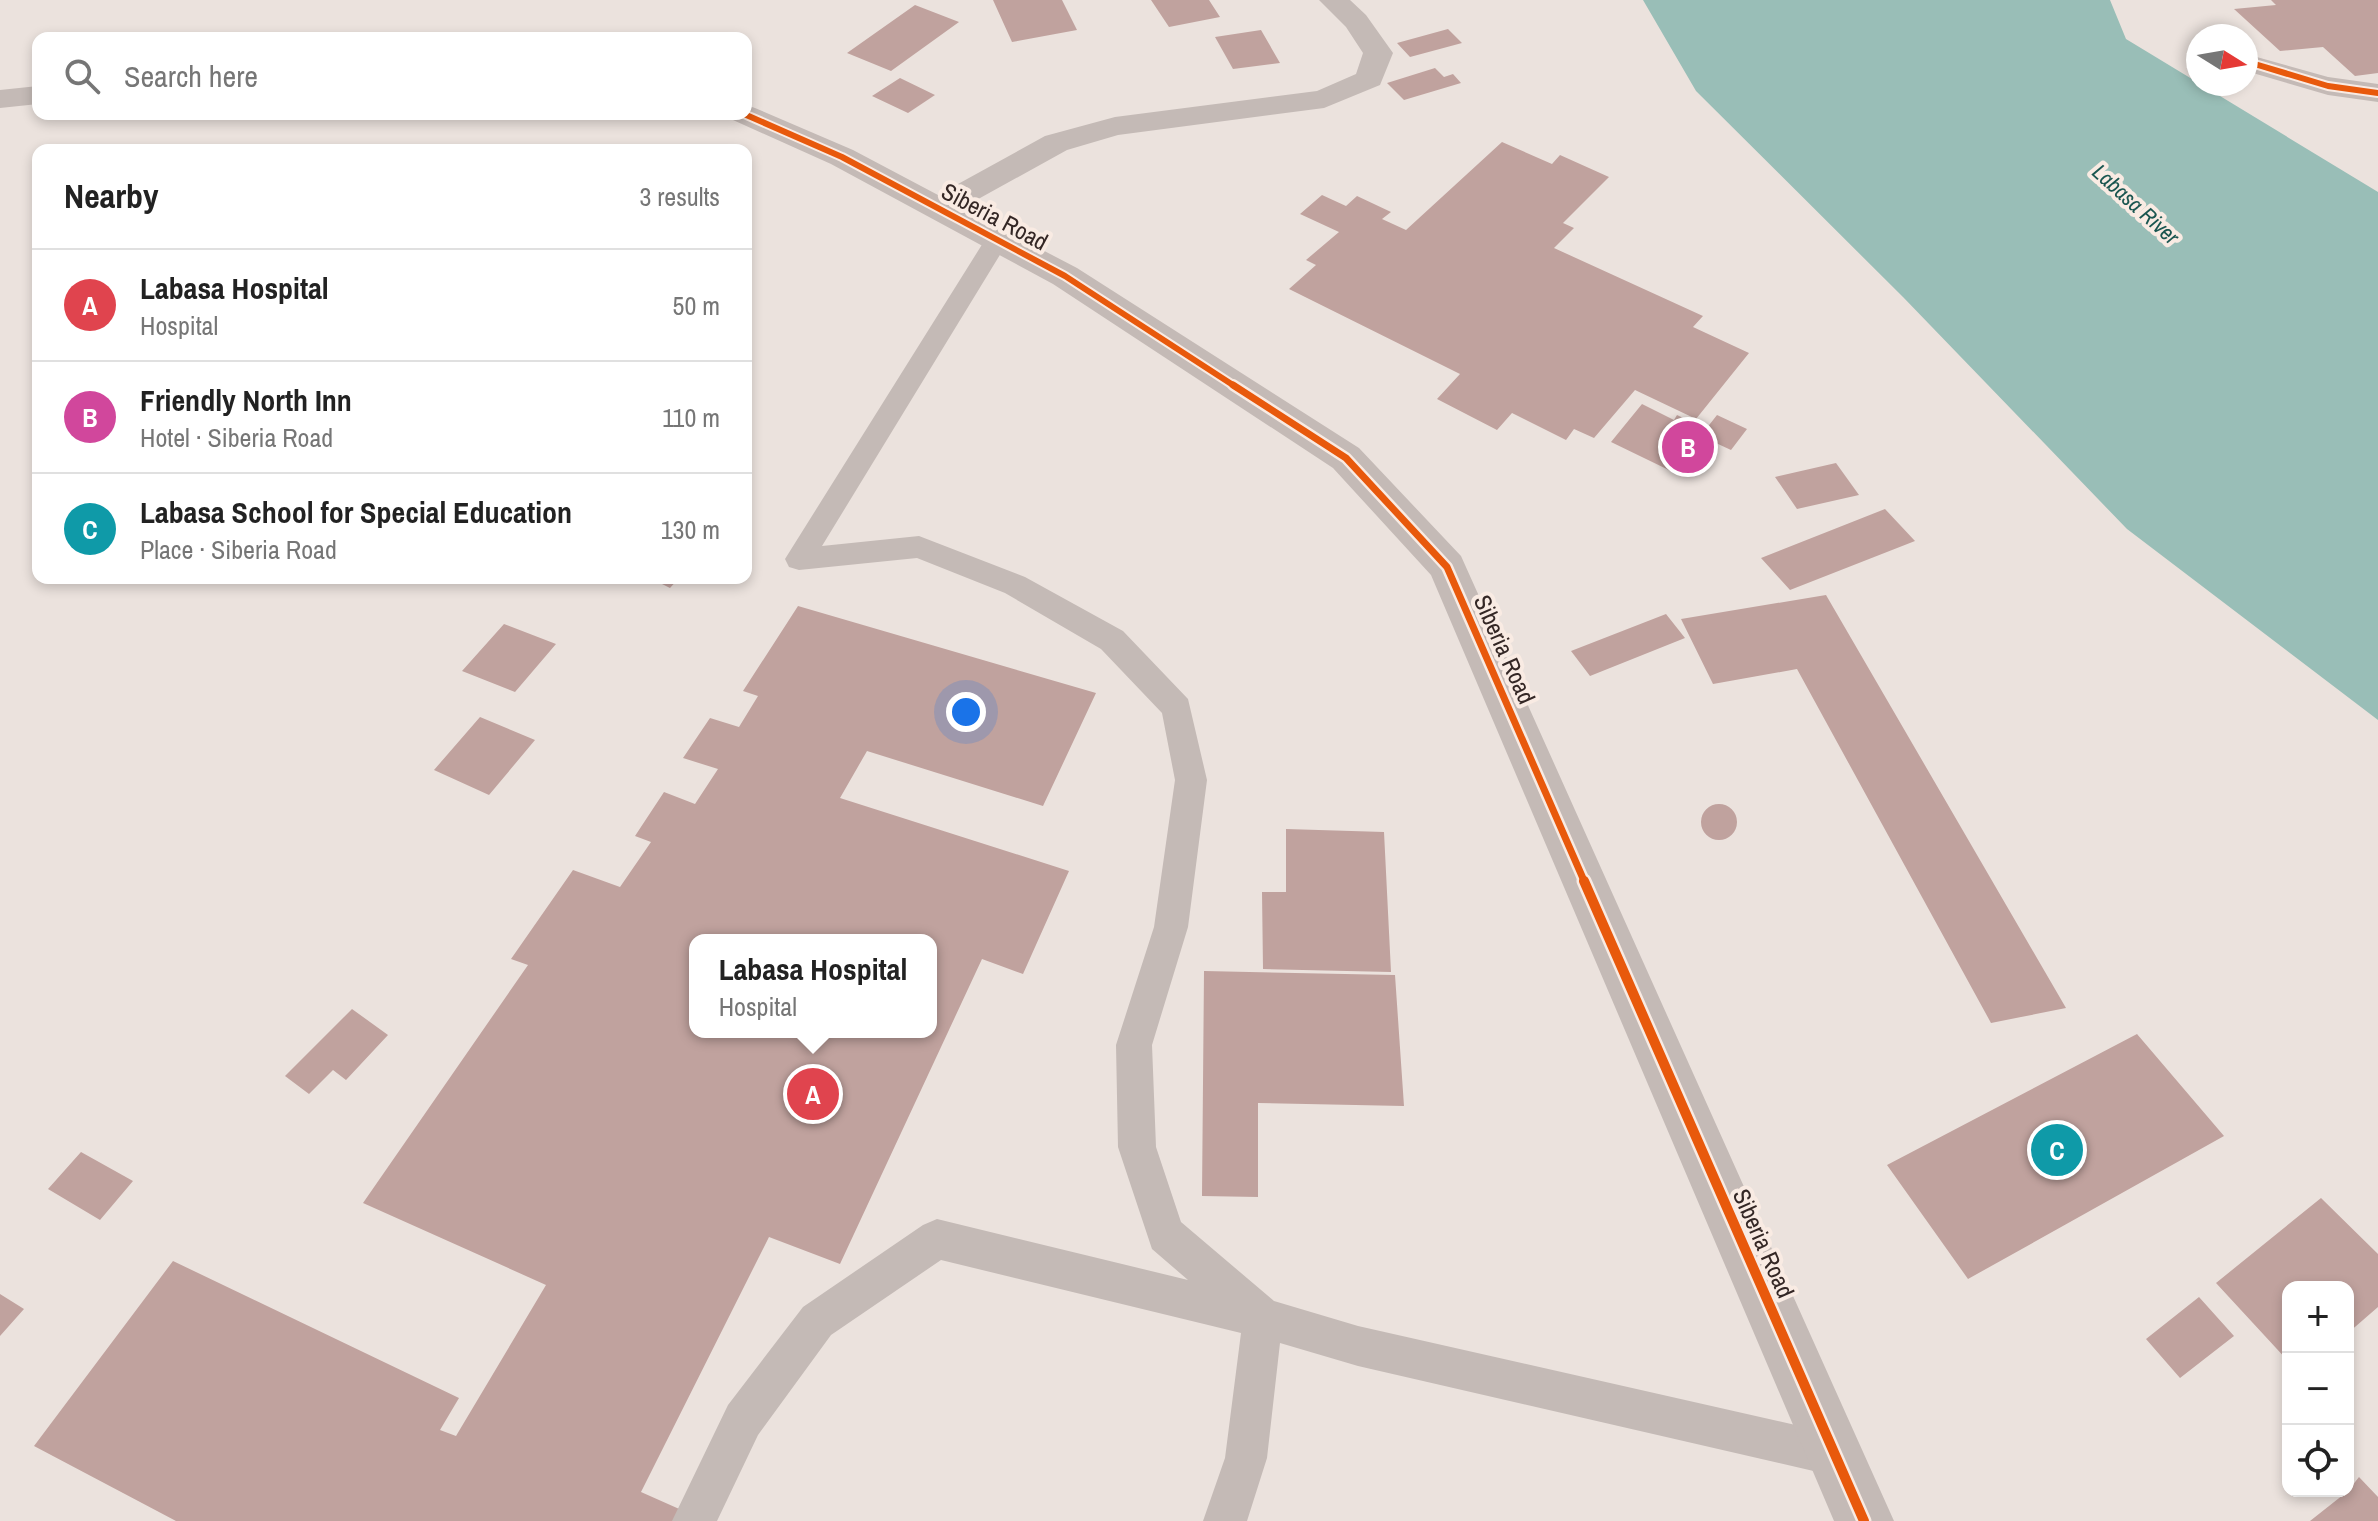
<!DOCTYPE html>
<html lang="en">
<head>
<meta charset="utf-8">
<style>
  :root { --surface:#fff; --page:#f2f2f2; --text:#222; --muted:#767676; --line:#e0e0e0; --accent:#746865 }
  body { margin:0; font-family:"Archivo Narrow",sans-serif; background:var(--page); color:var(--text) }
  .controls { position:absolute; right:24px; bottom:24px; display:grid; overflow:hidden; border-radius:16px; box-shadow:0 4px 12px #0003 }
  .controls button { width:72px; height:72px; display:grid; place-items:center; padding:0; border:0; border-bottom:2px solid var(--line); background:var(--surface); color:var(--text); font:40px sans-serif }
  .compass { position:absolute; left:2186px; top:24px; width:72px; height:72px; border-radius:50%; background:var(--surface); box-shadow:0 4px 12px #0003; rotate:101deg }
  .you { position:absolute; left:966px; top:712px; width:28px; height:28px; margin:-20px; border:6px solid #fff; border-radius:50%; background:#1a73e8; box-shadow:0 0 0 12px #1a73e833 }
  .badge { display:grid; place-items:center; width:52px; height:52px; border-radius:50%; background:var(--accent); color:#fff; font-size:26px; font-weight:700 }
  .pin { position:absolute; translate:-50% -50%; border:4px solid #fff; box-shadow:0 2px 8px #0006 }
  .popup { position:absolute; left:689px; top:934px; width:248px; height:104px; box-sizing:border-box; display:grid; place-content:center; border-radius:16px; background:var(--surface); filter:drop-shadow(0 2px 6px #0005); font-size:26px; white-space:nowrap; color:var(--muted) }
  .popup b { font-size:30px; color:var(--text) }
  .popup::after { content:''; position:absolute; left:50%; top:100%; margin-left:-16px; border:16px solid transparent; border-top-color:var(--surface) }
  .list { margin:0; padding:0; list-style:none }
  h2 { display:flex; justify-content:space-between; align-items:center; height:104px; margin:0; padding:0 32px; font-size:34px }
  h2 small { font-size:26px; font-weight:400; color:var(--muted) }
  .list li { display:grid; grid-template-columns:52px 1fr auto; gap:24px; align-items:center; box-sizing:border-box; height:112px; padding:0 32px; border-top:2px solid var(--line) }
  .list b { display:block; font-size:30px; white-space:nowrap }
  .list p { margin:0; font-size:26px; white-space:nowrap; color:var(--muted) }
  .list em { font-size:26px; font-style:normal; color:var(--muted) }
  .icon { flex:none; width:44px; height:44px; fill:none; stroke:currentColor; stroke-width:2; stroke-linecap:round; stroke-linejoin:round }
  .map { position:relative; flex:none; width:2378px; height:1521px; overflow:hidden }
  .search { position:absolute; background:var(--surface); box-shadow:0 4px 12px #0003; left:32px; top:32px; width:720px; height:88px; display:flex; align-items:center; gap:20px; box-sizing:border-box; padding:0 28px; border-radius:16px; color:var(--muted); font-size:30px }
  .panel { position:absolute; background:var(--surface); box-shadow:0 4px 12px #0003; left:32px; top:144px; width:720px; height:440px; border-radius:16px }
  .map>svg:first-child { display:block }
  .water { fill:#99beb7 }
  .building { fill:#c0a29e; fill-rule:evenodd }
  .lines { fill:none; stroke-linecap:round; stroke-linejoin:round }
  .lane { fill:#c4bab6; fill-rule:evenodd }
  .street { fill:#c4bab6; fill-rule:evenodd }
  .cycleway-far2-casing { stroke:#f9ebe3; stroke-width:10 }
  .cycleway-far1-casing { stroke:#f9ebe3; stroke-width:12 }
  .cycleway-casing { stroke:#f9ebe3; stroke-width:15 }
  .cycleway-far2 { stroke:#e8590c; stroke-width:6 }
  .cycleway-far1 { stroke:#e8590c; stroke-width:7 }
  .cycleway { stroke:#e8590c; stroke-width:10 }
  .labels { text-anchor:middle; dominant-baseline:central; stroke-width:8; stroke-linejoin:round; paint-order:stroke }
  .far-water-label { font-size:22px; font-style:italic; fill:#1a5650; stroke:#f9ebe3 }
  .street-label { font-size:24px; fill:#342725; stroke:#f9ebe3 }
</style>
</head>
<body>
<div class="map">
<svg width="2378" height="1521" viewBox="0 0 2378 1521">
  <rect width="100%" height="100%" fill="#ebe2dd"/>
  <!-- water -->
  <path class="water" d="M1643 0H2110L2126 39 2378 192V720L2127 529 1903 297 1696 91Z"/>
  <!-- building -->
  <path class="building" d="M993 0H1062L1077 30 1012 42Z
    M1151 0H1209L1220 17 1169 27Z
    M2271 0H2378V73L2355 76 2323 47 2280 51 2234 9 2276 5Z
    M915 5 959 22 891 71 847 53Z
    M1448 29 1462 43 1410 57 1397 43Z
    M1261 30 1280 63 1233 69 1215 37Z
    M1435 68 1444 77 1453 74 1461 83 1404 100 1387 83Z
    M900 78 935 95 908 113 872 96Z
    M1502 142 1552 164 1560 155 1609 177 1563 223 1574 228 1554 248 1703 316 1693 327 1749 353 1696 419 1635 390 1594 438 1574 429 1566 440 1512 413 1497 430 1437 399 1460 374 1289 289 1316 265 1306 260 1339 232 1300 214 1322 195 1346 206 1357 196 1391 212 1382 219 1406 230Z
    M1642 404 1674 420 1677 415 1706 429 1717 415 1747 429 1731 450 1705 438 1677 474 1611 442Z
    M1836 463 1859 495 1797 509 1775 477Z
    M1885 509 1915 541 1790 590 1761 558Z
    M650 578H679L670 588Z
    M1826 595 2066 1008 1991 1023 1797 669 1713 684 1681 619Z
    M798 606 1096 693 1043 806 867 751 840 798 1069 871 1023 974 982 959 840 1264 769 1237 641 1492 686 1512 681 1521H176L34 1446 173 1261 459 1398 440 1430 456 1436 546 1285 363 1203 528 965 511 959 573 870 620 887 651 842 635 836 664 792 695 804 718 769 683 758 710 718 739 727 758 696 743 691ZM695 940H931V1032H695Z
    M1666 614 1685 638 1590 676 1571 651Z
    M504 624 556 644 515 692 462 671Z
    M480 717 535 740 489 795 434 770Z
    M1701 822a18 18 0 1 1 36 0a18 18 0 1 1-36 0Z
    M1286 829 1384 832 1391 972 1263 969 1262 892H1286Z
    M1204 971 1395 975 1404 1106 1258 1103V1197L1202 1196Z
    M352 1009 388 1035 346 1080 333 1070 309 1094 285 1076Z
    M2137 1034 2224 1136 1968 1279 1887 1165Z
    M81 1152 133 1181 100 1220 48 1189Z
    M2321 1198 2378 1254V1307L2348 1333V1287H2288V1361L2216 1283Z
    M0 1294 24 1309 0 1336Z
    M2199 1297 2234 1336 2180 1378 2146 1339Z
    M2359 1477 2378 1497V1521H2310L2348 1491Z"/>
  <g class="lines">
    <!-- lane -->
    <path class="lane" d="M997 232 1009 240 822 546 919 536 1025 577 1123 631 1188 699 1207 780 1188 927 1152 1045 1156 1147 1181 1222 1274 1301 1358 1326 1835 1434 1850 1440 1856 1455 1850 1470 1835 1476 1358 1366 1280 1343 1267 1458 1247 1521H1203L1225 1458 1241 1333 941 1260 831 1335 758 1435 717 1521H672L728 1405 803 1307 923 1225 937 1219 1188 1280 1152 1249 1118 1147 1116 1045 1154 927 1175 780 1162 713 1101 649 1005 593 917 558 799 570 789 567 785 559 988 235Z"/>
    <!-- street -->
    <path class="street" d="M1319 0H1350L1366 15 1393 53 1380 85 1324 108 1118 135 1067 150 962 208 1077 268 1359 448 1461 556 1894 1521H1834L1431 575 1333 468 1053 284 831 164 733 120 729 114H746V105L755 108 853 150 938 195 1045 136 1115 117 1317 91 1356 74 1363 53 1346 27Z
      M2246 54 2328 77 2378 84V102L2328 95 2246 71Z
      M38 86V104L0 108V90Z"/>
    <!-- cycleway-far2 casing -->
    <g class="cycleway-far2-casing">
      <path id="cycleway-far2" d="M2248 62 2328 86 2378 93
        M744 114 842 157 1065 276 1236 387"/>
    </g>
    <!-- cycleway-far1 casing -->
    <g class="cycleway-far1-casing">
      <path id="cycleway-far1" d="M1233 385 1346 458 1447 567 1585 883"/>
    </g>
    <!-- cycleway casing -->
    <g class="cycleway-casing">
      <path id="cycleway" d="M1584 881 1864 1521"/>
    </g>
    <!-- cycleway-far2 -->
    <use href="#cycleway-far2" class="cycleway-far2"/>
    <!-- cycleway-far1 -->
    <use href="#cycleway-far1" class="cycleway-far1"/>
    <!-- cycleway -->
    <use href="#cycleway" class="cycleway"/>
  </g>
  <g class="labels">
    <!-- far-water labels -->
    <g class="far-water-label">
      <text transform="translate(2136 204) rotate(42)">Labasa River</text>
    </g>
    <!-- street labels -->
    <g class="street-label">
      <text transform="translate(995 216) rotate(28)">Siberia Road</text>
      <text transform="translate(1505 649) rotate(66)">Siberia Road</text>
      <text transform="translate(1764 1243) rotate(66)">Siberia Road</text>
    </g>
  </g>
</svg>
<div class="controls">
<button>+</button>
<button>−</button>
<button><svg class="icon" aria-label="locate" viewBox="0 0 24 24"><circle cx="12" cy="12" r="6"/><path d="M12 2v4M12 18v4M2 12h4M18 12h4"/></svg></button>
</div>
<svg class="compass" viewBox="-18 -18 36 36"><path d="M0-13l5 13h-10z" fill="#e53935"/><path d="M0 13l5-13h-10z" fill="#767676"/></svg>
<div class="you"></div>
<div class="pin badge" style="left:813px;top:1094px;background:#e0444e">A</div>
<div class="popup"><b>Labasa Hospital</b>Hospital</div>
<div class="pin badge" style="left:1688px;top:447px;background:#d1479c">B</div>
<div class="pin badge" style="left:2057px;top:1150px;background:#0f9aa8">C</div>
<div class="search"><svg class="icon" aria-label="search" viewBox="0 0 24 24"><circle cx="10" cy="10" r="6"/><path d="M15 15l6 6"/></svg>Search here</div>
<section class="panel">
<h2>Nearby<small>3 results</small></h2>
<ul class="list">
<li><span class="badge" style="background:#e0444e">A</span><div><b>Labasa Hospital</b><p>Hospital</p></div><em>50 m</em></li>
<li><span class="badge" style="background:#d1479c">B</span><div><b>Friendly North Inn</b><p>Hotel · Siberia Road</p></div><em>110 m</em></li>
<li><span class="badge" style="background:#0f9aa8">C</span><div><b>Labasa School for Special Education</b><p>Place · Siberia Road</p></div><em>130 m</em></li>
</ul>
</section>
</div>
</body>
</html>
